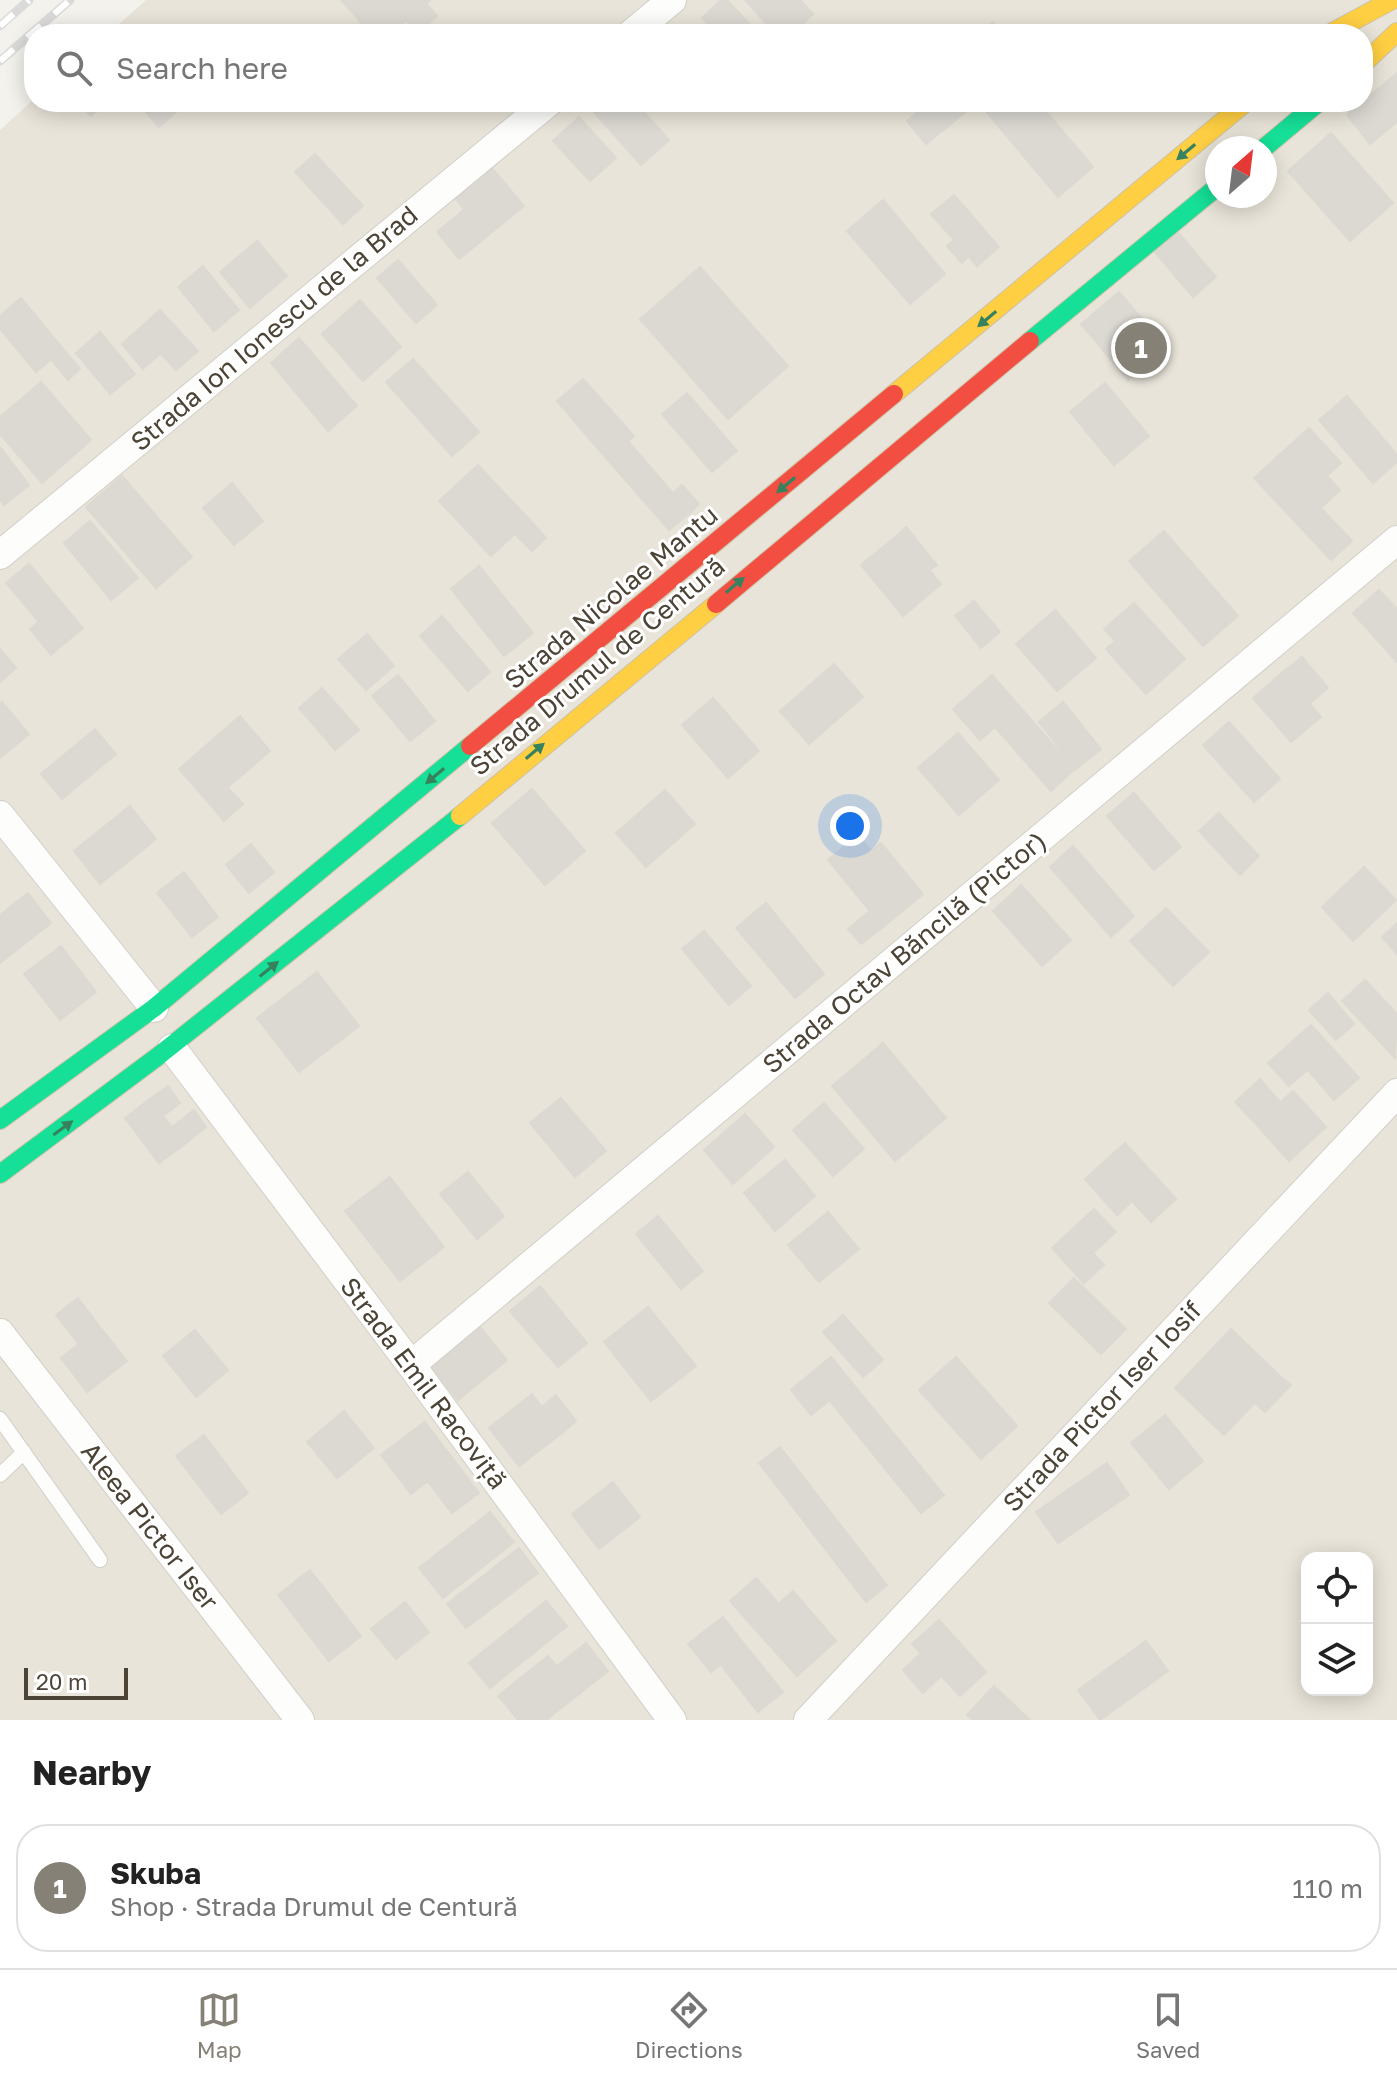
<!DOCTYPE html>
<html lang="en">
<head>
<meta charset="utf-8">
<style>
  :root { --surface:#fff; --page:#f6f6f6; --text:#222; --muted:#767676; --line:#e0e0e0; --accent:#868176 }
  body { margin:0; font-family:"Golos Text",sans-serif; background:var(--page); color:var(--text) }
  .controls { position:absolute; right:24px; bottom:24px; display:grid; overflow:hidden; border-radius:16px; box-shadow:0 4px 20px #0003 }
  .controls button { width:72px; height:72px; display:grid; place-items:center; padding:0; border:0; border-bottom:2px solid var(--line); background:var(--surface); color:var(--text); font:40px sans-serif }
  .compass { position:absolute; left:1205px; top:136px; width:72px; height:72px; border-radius:50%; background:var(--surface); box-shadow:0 4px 20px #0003; rotate:28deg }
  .scale { position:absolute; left:24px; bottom:20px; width:104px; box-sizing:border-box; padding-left:8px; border:4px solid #4b4436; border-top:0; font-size:22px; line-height:28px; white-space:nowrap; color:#4b4436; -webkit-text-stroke:6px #fff; paint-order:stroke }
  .you { position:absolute; left:850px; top:826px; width:28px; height:28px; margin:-20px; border:6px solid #fff; border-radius:50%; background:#1a73e8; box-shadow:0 0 0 12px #1a73e833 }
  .badge { display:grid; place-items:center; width:52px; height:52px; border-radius:50%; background:var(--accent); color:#fff; font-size:26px; font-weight:700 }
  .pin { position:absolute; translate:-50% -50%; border:4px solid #fff; box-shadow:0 2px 8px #0006 }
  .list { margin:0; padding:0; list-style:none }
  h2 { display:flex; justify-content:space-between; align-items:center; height:104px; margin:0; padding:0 32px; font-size:34px }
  h2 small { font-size:26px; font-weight:400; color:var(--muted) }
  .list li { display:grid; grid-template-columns:52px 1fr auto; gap:24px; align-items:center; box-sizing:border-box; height:128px; margin:0 16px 16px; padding:0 16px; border:2px solid var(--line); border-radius:32px }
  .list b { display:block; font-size:30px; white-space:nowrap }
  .list p { margin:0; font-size:26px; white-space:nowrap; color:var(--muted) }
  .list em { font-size:26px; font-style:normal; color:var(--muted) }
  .icon { flex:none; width:44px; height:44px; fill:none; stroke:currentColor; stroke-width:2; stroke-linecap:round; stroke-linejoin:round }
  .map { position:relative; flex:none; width:1397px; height:1720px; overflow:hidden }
  .search { position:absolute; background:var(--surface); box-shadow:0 4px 20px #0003; left:24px; right:24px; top:24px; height:88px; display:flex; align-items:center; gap:20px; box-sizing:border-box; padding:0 28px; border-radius:32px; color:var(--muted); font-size:30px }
  .sheet { height:248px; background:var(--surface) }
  nav { display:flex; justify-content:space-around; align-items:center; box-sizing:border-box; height:112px; border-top:2px solid var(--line); background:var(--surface); font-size:22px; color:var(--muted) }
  nav a { display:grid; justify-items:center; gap:4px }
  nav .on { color:var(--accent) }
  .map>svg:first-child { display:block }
  .residential { fill:#e8e4d9; fill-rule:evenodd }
  .building { fill:#dbd9d2; stroke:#dcd9d2; stroke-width:2 }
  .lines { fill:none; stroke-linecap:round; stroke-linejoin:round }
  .lane-casing { stroke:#d1cfc9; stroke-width:16 }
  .street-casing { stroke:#d1cfc9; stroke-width:30 }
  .fast-casing { stroke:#cec1a5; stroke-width:20 }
  .slow-casing { stroke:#cec1a5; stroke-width:20 }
  .jam-casing { stroke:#cec1a5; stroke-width:20 }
  .lane { stroke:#fdfdfc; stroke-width:14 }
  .street { stroke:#fdfdfc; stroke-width:28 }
  .fast { stroke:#16e098; stroke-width:18 }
  .slow { stroke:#ffcf43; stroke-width:18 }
  .jam { stroke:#f24e42; stroke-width:18 }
  .rail-casing { stroke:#dadad9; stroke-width:9 }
  .rail { stroke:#fff; stroke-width:6; stroke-dasharray:18; stroke-linecap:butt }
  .oneway { fill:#36825d }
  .labels { text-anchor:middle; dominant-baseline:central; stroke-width:6; stroke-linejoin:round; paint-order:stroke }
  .street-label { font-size:26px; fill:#4b4436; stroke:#fff }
</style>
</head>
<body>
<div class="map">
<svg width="1397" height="1720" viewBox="0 0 1397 1720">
  <rect width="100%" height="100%" fill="#f3f2ec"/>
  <!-- residential -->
  <path class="residential" d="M146 0H1397V1720H0V130L34 99 1363 102V34H108ZM1217 148H1265V196H1217ZM1307 1558H1367V1690H1307Z"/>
  <!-- building -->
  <path class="building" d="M341 0H430L390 34H371Z
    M721 0H727L759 34H717L702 18Z
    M745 0H800L813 14 792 34H776Z
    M426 3 437 16 417 33 406 20Z
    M993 22 1003 34H981L980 33Z
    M1397 73V122L1370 144 1347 115Z
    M78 102H106L91 116Z
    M137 102H187L159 127Z
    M585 102H635L669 140 641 165Z
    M930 102H972L974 105 926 144 907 121Z
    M978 102H1038L1093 167 1058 197Z
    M579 117 616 158 590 181 553 141Z
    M1331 133 1393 203 1350 241 1288 171Z
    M315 154 363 206 343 224 295 172Z
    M492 168 524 206 486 237 455 198Z
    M954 195 999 247 977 266 931 214Z
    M883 200 945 274 910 304 847 231Z
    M464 210 486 237 459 259 437 232Z
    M1177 231 1216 277 1193 297 1154 251Z
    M954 240 968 257 962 263 947 246Z
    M257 241 287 276 250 308 220 272Z
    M398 260 437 305 416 323 377 278Z
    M203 266 239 310 214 331 178 287Z
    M700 267 788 366 728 419 640 319Z
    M1119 292 1166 347 1128 380 1081 324Z
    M21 298 63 349 36 372 0 329V316Z
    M360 300 401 347 363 381 322 334Z
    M160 310 182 334 143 369 122 344Z
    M100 332 135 374 110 394 76 353Z
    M182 334 198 351 176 370 161 354Z
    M299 338 357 406 328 431 271 363Z
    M63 349 80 369 68 380 51 359Z
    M413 359 479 432 452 456 386 382Z
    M583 379 634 436 607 459 557 401Z
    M41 382 91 440 42 483 0 434V417Z
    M1105 383 1149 436 1114 465 1070 412Z
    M687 393 737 451 712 472 662 414Z
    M1347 396 1397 455V462L1373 483 1319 420Z
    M1309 428 1341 463 1287 513 1254 478Z
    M628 441 690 513 669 530 607 459Z
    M0 447 29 485 4 505 0 500Z
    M478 465 530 520 491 556 439 501Z
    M122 476 192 557 156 588 86 507Z
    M1327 476 1340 490 1321 508 1308 494Z
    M232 483 263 521 234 545 203 508Z
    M682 485 699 504 690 513 673 493Z
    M1308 494 1352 541 1331 560 1287 513Z
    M530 520 546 538 532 551 515 534Z
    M90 521 138 578 111 600 64 543Z
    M906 527 937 565 930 570 899 534Z
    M1164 531 1238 616 1203 646 1129 561Z
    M899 534 941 584 903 616 861 565Z
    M29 564 83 628 60 647 6 583Z
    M479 566 533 633 504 656 451 589Z
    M1379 590 1397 609V662L1353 613Z
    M974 601 1000 632 981 648 955 616Z
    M1134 603 1145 615 1115 641 1104 629Z
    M1055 610 1096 658 1057 691 1016 644Z
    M1145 615 1185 659 1146 694 1106 649Z
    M442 616 490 672 468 691 420 636Z
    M39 622 60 647 51 655 30 629Z
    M367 634 394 666 366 690 338 659Z
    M0 649 16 668 0 682Z
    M1302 657 1328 688 1309 704 1283 672Z
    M834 664 863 697 809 744 780 711Z
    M1283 672 1321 717 1291 742 1253 698Z
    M398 675 435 721 410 741 372 696Z
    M992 675 1019 706 980 740 953 709Z
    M322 688 359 730 335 750 299 708Z
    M713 698 759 751 728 778 682 725Z
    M2 702 29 734 0 758V704Z
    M1063 702 1101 749 1076 769 1039 722Z
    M1019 706 1075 769 1051 791 995 727Z
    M240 716 270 751 209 803 179 769Z
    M1229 722 1280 779 1254 802 1203 745Z
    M95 729 116 754 62 799 41 774Z
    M958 733 999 780 959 815 918 768Z
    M227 787 243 804 224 821 209 803Z
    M532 789 585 851 545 885 492 823Z
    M665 790 695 824 646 867 616 833Z
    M1134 793 1181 847 1154 870 1107 816Z
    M130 806 156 839 100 884 74 851Z
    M1219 813 1259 856 1240 875 1199 831Z
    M858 835 871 851 841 876 828 860Z
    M881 843 923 894 883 927 841 876Z
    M251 844 274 872 249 893 226 865Z
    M1073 846 1134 916 1111 937 1050 867Z
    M1364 867 1396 900 1353 941 1322 907Z
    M184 872 218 917 192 937 157 893Z
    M1021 885 1071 940 1042 966 993 911Z
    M28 893 51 923 0 963V915Z
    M766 903 824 974 795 998 736 928Z
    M1166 908 1209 952 1173 986 1130 941Z
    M870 911 883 927 861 944 848 929Z
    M1397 923V954L1382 937Z
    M704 931 751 986 729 1005 682 949Z
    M61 946 96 992 60 1020 24 974Z
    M317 972 359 1026 299 1072 257 1018Z
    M1365 980 1397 1014 1395 1058 1342 1001Z
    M1328 993 1354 1024 1336 1040 1309 1010Z
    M1311 1025 1332 1048 1289 1086 1268 1063Z
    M883 1043 946 1118 895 1161 832 1086Z
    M1332 1048 1359 1078 1334 1100 1307 1069Z
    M1260 1079 1280 1102 1256 1124 1235 1102Z
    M168 1086 180 1103 163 1116 150 1099Z
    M1293 1091 1326 1127 1289 1161 1256 1124Z
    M561 1098 606 1151 575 1177 530 1123Z
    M150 1099 185 1144 159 1163 125 1118Z
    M824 1103 864 1149 833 1176 793 1130Z
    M194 1110 206 1127 185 1144 172 1127Z
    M745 1114 774 1147 733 1184 704 1150Z
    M1125 1143 1157 1178 1117 1215 1085 1179Z
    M785 1160 815 1196 775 1231 744 1193Z
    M468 1172 504 1216 477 1239 440 1194Z
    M390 1177 444 1247 400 1281 345 1211Z
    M1157 1178 1176 1199 1151 1222 1132 1201Z
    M1094 1209 1116 1232 1073 1271 1052 1248Z
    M828 1212 859 1249 819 1282 788 1245Z
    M658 1216 703 1271 681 1289 636 1234Z
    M1093 1253 1104 1265 1084 1283 1073 1271Z
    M1074 1278 1126 1329 1101 1354 1049 1303Z
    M540 1286 587 1343 558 1367 510 1311Z
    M78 1298 100 1327 79 1344 56 1315Z
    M648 1307 696 1366 651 1401 604 1342Z
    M843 1315 883 1360 863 1377 823 1332Z
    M479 1326 507 1360 458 1400 430 1366Z
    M100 1327 127 1361 87 1392 61 1358Z
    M1231 1329 1280 1376 1224 1435 1175 1388Z
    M195 1330 228 1370 196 1397 163 1356Z
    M831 1357 944 1495 921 1513 809 1375Z
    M956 1357 1017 1426 981 1459 919 1390Z
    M809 1375 830 1400 811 1415 791 1390Z
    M1280 1376 1291 1385 1265 1412 1255 1403Z
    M532 1394 562 1433 519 1466 489 1428Z
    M556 1395 576 1421 562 1433 542 1407Z
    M344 1411 374 1448 337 1478 307 1442Z
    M1165 1415 1203 1461 1169 1489 1131 1443Z
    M425 1422 479 1493 452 1513 398 1442Z
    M204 1435 248 1493 221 1514 176 1456Z
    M398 1442 428 1481 411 1494 381 1455Z
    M780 1447 887 1585 866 1602 759 1463Z
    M1107 1463 1129 1495 1058 1543 1036 1512Z
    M613 1482 640 1517 599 1549 572 1514Z
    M490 1512 514 1542 443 1598 419 1568Z
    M519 1548 538 1573 466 1628 447 1604Z
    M310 1570 361 1636 329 1661 278 1595Z
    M756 1578 779 1604 753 1627 730 1601Z
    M793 1591 836 1641 797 1676 753 1627Z
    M546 1601 567 1626 490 1688 469 1663Z
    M405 1602 429 1632 396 1659 371 1629Z
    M723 1617 745 1645 711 1672 688 1644Z
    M939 1620 986 1672 960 1696 912 1644Z
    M1146 1641 1168 1671 1100 1720 1078 1690Z
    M586 1643 608 1671 546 1720H518L507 1706Z
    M745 1645 783 1692 758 1712 721 1665Z
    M921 1653 941 1676 923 1693 903 1670Z
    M548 1656 557 1667 507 1706 498 1696Z
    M994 1686 1030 1720H973L967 1715Z"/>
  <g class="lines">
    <!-- lane casing -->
    <g class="lane-casing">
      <path id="lane" d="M0 1419 100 1560
        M0 1475 24 1452"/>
    </g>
    <!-- street casing -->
    <g class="street-casing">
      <path id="street" d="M631 34 672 0
        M0 555 549 102
        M0 815 154 1008
        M172 1048 411 1365 672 1720
        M0 1333 300 1720
        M411 1365 1397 540
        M808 1720 1397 1093"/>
    </g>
    <!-- fast casing -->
    <g class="fast-casing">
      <path id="fast" d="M1264 148 1319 102
        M1030 341 1217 187
        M0 1120 154 1008 470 746
        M0 1174 157 1057 460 816"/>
    </g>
    <!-- slow casing -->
    <g class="slow-casing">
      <path id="slow" d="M1329 34 1392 0
        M1363 64 1397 32
        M894 394 1246 102
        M460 816 716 604"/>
    </g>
    <!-- jam casing -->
    <g class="jam-casing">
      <path id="jam" d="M716 604 1030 341
        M470 746 894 394"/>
    </g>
    <!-- lane -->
    <use href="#lane" class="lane"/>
    <!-- street -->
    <use href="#street" class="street"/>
    <!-- fast -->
    <use href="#fast" class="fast"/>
    <!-- slow -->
    <use href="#slow" class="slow"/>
    <!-- jam -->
    <use href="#jam" class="jam"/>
    <!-- rail casing -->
    <g class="rail-casing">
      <path id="rail" d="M0 26 29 0
        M0 61 70 0"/>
    </g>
    <!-- rail -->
    <use href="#rail" class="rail"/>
  </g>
  <!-- one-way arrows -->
  <defs><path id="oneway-solid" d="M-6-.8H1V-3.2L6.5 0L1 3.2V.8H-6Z" transform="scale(2)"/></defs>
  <g class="oneway">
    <use href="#oneway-solid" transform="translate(1186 152) rotate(140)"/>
    <use href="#oneway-solid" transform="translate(987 319) rotate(140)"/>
    <use href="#oneway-solid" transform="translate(786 485) rotate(140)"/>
    <use href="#oneway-solid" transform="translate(735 585) rotate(-40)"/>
    <use href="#oneway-solid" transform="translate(535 751) rotate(-40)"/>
    <use href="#oneway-solid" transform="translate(435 776) rotate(140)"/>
    <use href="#oneway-solid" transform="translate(269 969) rotate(-39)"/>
    <use href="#oneway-solid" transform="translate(63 1128) rotate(-36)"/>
  </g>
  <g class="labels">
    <!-- street labels -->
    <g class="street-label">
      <text transform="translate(274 328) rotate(-40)">Strada Ion Ionescu de la Brad</text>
      <text transform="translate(611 597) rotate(-40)">Strada Nicolae Mantu</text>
      <text transform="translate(597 666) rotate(-40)">Strada Drumul de Centură</text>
      <text transform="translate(904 952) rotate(-40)">Strada Octav Băncilă (Pictor)</text>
      <text transform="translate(424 1383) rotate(53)">Strada Emil Racoviță</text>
      <text transform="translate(1102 1406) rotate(-47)">Strada Pictor Iser Iosif</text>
      <text transform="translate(150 1526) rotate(52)">Aleea Pictor Iser</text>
    </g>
  </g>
</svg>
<div class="controls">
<button><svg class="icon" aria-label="locate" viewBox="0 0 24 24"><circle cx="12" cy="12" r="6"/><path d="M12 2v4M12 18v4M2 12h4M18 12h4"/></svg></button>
<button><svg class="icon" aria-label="layers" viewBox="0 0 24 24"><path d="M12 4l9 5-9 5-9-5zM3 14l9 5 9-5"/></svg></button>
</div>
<svg class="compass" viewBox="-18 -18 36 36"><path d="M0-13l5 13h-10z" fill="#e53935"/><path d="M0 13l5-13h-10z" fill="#767676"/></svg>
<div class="scale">20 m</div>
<div class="you"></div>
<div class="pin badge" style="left:1141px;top:348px">1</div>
<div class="search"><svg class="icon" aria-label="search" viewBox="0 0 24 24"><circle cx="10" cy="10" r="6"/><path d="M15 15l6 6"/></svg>Search here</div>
</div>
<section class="sheet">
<h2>Nearby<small></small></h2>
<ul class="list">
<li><span class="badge">1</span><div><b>Skuba</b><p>Shop · Strada Drumul de Centură</p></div><em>110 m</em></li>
</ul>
</section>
<nav>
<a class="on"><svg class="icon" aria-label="map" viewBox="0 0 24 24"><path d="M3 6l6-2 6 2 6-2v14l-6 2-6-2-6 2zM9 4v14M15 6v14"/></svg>Map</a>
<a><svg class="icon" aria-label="directions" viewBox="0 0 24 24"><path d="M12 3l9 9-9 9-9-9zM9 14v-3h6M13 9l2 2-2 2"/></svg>Directions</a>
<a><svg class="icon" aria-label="saved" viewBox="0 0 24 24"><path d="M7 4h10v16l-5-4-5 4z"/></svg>Saved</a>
</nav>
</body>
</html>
